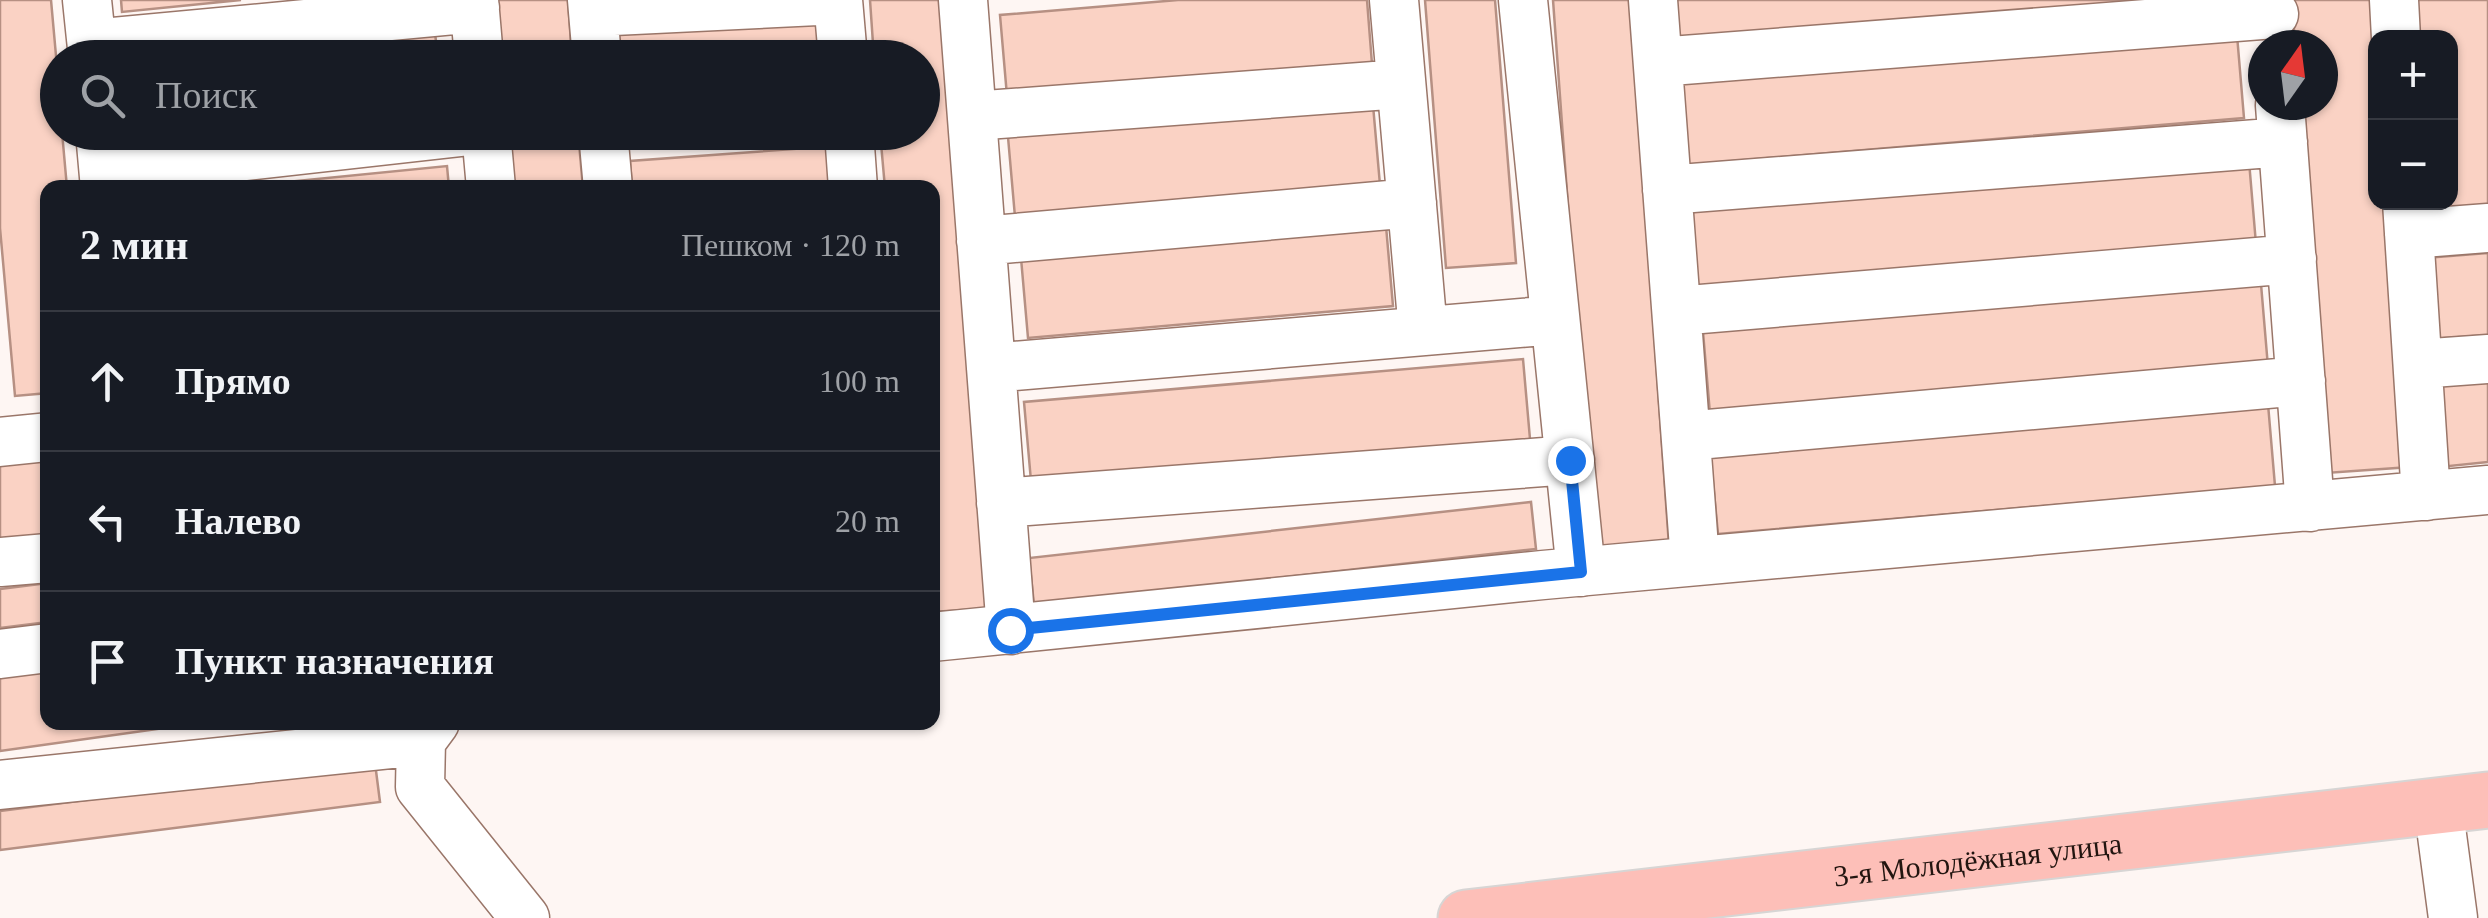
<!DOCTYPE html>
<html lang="ru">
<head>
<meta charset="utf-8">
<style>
  :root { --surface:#171b24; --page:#242831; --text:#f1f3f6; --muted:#9ea1a6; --line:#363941 }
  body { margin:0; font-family:"Times New Roman",serif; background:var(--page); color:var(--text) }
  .controls { position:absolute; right:30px; top:30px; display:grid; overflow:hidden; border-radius:20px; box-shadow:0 2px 8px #0004 }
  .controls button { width:90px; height:90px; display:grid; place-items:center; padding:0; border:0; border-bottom:2px solid var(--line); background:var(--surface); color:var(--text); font:50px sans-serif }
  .compass { position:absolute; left:2248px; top:30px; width:90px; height:90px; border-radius:50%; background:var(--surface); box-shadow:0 2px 8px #0004; rotate:14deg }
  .stop { position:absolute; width:30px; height:30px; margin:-22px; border:8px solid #1a73e8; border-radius:50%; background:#fff }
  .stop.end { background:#1a73e8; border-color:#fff; box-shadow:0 2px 10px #0008 }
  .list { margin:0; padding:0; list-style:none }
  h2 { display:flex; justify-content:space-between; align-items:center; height:130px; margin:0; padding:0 40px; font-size:42px }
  h2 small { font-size:32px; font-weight:400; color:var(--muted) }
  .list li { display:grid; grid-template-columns:65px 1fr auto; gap:30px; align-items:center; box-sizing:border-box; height:140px; padding:0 40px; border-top:2px solid var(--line) }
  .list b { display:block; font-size:38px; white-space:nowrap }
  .list em { font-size:32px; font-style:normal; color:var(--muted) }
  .icon { flex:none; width:55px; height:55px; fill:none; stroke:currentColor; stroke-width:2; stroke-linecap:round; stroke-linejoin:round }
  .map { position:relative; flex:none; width:2488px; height:918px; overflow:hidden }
  .search { position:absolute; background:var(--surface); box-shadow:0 2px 8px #0004; left:40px; top:40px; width:900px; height:110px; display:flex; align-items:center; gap:25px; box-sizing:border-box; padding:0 35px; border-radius:55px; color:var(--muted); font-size:38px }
  .panel { position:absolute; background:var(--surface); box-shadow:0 2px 8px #0004; left:40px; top:180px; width:900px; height:550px; border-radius:20px }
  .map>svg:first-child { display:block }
  .building { fill:#fad2c4; stroke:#b69083; stroke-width:2.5 }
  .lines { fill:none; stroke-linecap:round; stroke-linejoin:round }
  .minor-casing { stroke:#9a7669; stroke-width:51 }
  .major-casing { stroke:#d7d5d4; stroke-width:59 }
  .minor { stroke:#fff; stroke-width:48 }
  .major { stroke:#fdbfb8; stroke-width:55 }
  .route { stroke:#1a73e8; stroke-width:12 }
  .labels { text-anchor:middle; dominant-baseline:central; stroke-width:8; stroke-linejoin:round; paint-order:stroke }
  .street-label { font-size:30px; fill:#221510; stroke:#fff }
</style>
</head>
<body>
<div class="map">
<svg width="2488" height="918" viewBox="0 0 2488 918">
  <rect width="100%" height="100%" fill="#fef6f3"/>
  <!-- building -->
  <path class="building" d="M0 0H51L58 78V132H62L67 188H48V393L15 396 0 228Z
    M121 0H241L122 12Z
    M494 0H568L572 58H498Z
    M870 0H943L992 608 932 612V188H885L880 132H922V58H874Z
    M1178 0H1367L1372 64 1007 96 1000 15Z
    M1425 0H1495L1516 263 1446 268Z
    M1553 0H1631L1669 546 1593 551Z
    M1674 0H2207L1678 45Z
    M2292 0H2376V202H2391L2410 467 2326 473 2299 105H2323V45H2295Z
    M2414 0H2488V210L2430 214 2429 202H2450V38H2417Z
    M818 19 821 58H615L614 34Z
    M435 33 438 58H188Z
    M2237 35 2244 118 1686 165 1679 82Z
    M1373 105 1380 185 1015 217 1008 137Z
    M125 132H256L126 145Z
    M504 132H578L583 188H509Z
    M834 146 837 188H632L630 161Z
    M2249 161 2256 244 1698 291 1691 208Z
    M447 166 449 188H227Z
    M1386 226 1393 306 1028 338 1021 258Z
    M2488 253V335L2432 339 2425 258Z
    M2261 284 2268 367 1710 414 1703 332Z
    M1523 359 1530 439 1031 481 1024 402Z
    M2488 380V462L2440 467 2432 386Z
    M2268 404 2275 486 1718 534 1710 451Z
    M48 450V539L0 543V454Z
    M1531 502 1536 549 1034 605 1029 558Z
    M48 583V622L0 628V589Z
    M48 670V722H207L0 751V677Z
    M375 763 380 802 0 850V811Z"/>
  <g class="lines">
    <!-- minor casing -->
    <g class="minor-casing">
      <path id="minor" d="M87 0 93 58
        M474 0 479 58
        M592 0 597 58
        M838 0 843 58
        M963 0 1011 630
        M1394 0 1423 331
        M1523 0 1581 572
        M1653 0 1695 561
        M2394 0 2396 38
        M593 12 838 0
        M92 44 475 8
        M1658 62 2274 14
        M2280 105 2310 507
        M972 116 1401 84
        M100 132 105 188
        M486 132 491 188
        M603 132 608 188
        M849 132 853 188
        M104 172 461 132
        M1667 190 2283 142
        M2407 202 2426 496
        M2409 234 2488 228
        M981 241 1412 203
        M1677 311 2292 259
        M2418 364 2488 359
        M991 368 1555 320
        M1686 436 2301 381
        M0 442 48 437
        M1001 503 1570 460
        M0 562 48 558
        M932 637 1543 575 2488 490
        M0 654 48 648
        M435 722 421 741 420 787 525 918
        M0 785 421 741
        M2438 805 2453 918"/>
    </g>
    <!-- major casing -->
    <g class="major-casing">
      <g id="major">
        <path id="s1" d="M1466 918 2488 800"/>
      </g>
    </g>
    <!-- minor -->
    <use href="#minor" class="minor"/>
    <!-- major -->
    <use href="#major" class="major"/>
  </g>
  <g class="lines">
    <!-- route -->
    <path class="route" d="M1010 630 1581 572 1570 460"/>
  </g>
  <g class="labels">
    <!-- street labels -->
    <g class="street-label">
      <text stroke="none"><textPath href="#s1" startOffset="515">3-я Молодёжная улица</textPath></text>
    </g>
  </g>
</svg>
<div class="controls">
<button>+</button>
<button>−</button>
</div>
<svg class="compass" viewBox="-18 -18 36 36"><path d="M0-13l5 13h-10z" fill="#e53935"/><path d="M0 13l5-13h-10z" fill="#9ea1a6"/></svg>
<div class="stop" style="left:1010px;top:630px"></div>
<div class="stop end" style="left:1570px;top:460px"></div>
<div class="search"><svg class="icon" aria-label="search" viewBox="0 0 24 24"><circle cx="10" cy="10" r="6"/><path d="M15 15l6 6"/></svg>Поиск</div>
<section class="panel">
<h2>2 мин<small>Пешком · 120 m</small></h2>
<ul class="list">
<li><svg class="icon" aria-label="ahead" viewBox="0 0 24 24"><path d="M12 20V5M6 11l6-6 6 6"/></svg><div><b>Прямо</b></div><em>100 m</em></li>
<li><svg class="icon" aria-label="left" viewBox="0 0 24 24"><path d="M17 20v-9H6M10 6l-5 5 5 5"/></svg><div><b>Налево</b></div><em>20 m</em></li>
<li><svg class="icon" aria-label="arrive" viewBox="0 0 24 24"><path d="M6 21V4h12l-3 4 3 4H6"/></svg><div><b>Пункт назначения</b></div></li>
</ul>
</section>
</div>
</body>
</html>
